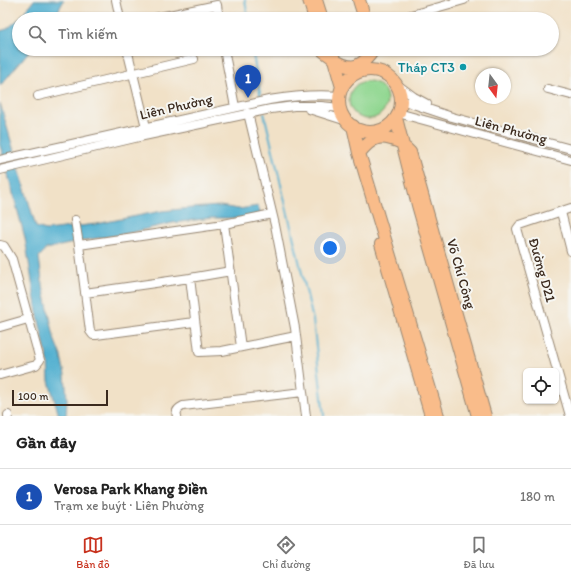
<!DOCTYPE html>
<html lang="vi">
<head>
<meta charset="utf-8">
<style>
  :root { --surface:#fff; --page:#f2f2f2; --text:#222; --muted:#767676; --line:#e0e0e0; --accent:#c8321e }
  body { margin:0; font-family:Itim,sans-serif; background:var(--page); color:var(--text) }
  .controls { position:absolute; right:12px; bottom:12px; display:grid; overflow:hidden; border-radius:6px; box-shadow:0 1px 3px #0004 }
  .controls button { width:36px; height:36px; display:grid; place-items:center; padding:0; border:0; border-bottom:1px solid var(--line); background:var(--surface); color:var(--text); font:20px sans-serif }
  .compass { position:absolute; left:475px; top:68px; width:36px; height:36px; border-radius:50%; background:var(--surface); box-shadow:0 1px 3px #0004; rotate:165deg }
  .scale { position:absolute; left:12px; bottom:10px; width:96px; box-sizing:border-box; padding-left:4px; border:2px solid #3b2a1e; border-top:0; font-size:11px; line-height:14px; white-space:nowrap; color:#3b2a1e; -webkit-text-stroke:3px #f6f6f2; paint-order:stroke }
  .you { position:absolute; left:330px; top:248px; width:14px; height:14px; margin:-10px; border:3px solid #fff; border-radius:50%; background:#1a73e8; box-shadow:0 0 0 6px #1a73e833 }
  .badge { display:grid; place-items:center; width:26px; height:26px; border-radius:50%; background:var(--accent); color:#fff; font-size:13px; font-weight:700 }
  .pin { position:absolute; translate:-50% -33px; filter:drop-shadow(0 1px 2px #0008) }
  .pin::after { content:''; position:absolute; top:21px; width:14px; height:12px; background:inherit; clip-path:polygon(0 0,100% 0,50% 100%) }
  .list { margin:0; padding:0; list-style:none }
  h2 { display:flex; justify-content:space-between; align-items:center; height:52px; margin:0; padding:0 16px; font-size:17px }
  h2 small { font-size:13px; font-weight:400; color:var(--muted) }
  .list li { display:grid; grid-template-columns:26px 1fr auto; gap:12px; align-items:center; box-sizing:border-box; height:56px; padding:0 16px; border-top:1px solid var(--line) }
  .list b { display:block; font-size:15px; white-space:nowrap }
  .list p { margin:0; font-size:13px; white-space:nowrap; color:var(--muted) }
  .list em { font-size:13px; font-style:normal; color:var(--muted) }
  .icon { flex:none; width:22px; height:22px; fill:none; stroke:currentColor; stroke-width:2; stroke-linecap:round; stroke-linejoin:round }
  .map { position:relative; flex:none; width:571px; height:416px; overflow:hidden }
  .search { position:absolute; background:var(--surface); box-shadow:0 1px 3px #0004; left:12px; right:12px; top:12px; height:44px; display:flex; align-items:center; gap:10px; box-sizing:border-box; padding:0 14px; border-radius:22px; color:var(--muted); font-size:15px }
  .sheet { height:108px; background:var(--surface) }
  nav { display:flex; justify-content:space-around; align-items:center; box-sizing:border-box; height:56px; border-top:1px solid var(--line); background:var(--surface); font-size:11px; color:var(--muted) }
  nav a { display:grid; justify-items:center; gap:2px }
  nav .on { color:var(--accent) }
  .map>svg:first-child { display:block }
  .green { fill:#91d791; stroke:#668058 }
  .water { fill:#52b0d0; stroke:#466d77 }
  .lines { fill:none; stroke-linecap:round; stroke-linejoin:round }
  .stream { stroke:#52b0d0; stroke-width:2 }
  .minor-casing { stroke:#968672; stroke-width:10 }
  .major-casing { stroke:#968672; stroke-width:12 }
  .highway-casing { stroke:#968672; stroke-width:14 }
  .minor { stroke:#fff; stroke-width:8 }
  .major { stroke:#f9bc8a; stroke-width:10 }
  .highway { stroke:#f9bc8a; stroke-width:12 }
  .culture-dot { fill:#0f9aa8; stroke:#f6f6f2; stroke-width:1.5 }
  .labels { text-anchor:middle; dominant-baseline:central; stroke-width:4; stroke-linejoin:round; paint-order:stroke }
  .culture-label { font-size:14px; fill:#0d838f; stroke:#f6f6f2; text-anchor:end }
  .street-label { font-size:14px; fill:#3b2a1e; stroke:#f6f6f2 }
</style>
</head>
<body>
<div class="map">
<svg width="571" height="416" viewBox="0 0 571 416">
  <rect width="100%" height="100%" fill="#f6f6f2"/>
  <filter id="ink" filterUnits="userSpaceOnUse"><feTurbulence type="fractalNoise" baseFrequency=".025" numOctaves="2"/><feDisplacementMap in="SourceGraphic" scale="8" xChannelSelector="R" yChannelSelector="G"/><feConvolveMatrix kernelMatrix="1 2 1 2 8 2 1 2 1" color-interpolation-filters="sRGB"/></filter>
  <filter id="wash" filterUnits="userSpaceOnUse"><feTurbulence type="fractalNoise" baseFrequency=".012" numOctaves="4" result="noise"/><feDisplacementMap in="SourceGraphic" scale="16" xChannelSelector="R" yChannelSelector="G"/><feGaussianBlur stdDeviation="0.9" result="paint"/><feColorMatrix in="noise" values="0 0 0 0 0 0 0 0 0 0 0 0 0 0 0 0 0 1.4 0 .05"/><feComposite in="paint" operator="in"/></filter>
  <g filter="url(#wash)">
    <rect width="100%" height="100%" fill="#f1e1c7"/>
    <!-- green -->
    <path class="green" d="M349 100a19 19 0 1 1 38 0a19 19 0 1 1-38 0Z"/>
    <!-- water -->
    <path class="water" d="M34 0H64L54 19H19Z
      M19 19V49H31L0 86V31L7 29Z
      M0 103 36 227 46 230 96 224 162 211 191 208 220 206 239 209 258 206 261 214 243 218H211L172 223 125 234 92 239 46 249 39 257 42 281 55 341 61 356 65 375 67 399 66 416H59L49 381 48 361 37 312 25 238 0 145Z"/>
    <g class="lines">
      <!-- stream -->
      <path class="stream" d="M245 0 248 19
        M252 49 261 99
        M264 113 313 320 324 416"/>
    </g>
  </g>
  <g filter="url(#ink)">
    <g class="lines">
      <!-- minor casing -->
      <g class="minor-casing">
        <path id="minor" d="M116 0 120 19
          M150 19 217 5 219 19
          M397 19 464 0
          M127 49 146 127
          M224 49 235 107
          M395 83 414 97 427 104
          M548 89 571 95
          M38 96 194 59
          M401 100 452 117 571 149
          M309 109 347 121
          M248 113 275 225 295 328 306 416
          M398 113 571 160
          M0 160 269 100C293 96 315 94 339 96
          M0 170 139 137 271 109 294 106H321L340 108
          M561 212 571 251
          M75 220 79 245
          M224 224 241 347
          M0 245 4 246 12 259 40 360 36 365 0 375
          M190 278 199 352 222 351 296 336
          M85 293 190 278 231 271
          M194 322 96 335H93L90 331 79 245 224 224 272 214
          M0 327 28 319
          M8 415V416
          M177 416C175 411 179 408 183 406L303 392
          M570 416 517 229 520 225 571 208"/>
      </g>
      <!-- major casing -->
      <g class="major-casing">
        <path id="major" d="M308 0 314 19
          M322 49 323 52 334 60
          M407 148 411 152 486 416
          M380 244 430 416"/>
      </g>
      <!-- highway casing -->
      <g class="highway-casing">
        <path id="highway" d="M316 0 322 19
          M359 0 365 19
          M331 49 342 87
          M334 60C353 72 362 67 374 49
          M339 101a31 31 0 1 1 62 0a31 31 0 1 1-62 0Z
          M396 118 418 205 478 416
          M353 126 359 153 438 416
          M359 153C374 135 381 134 402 143"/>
      </g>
      <!-- minor -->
      <use href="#minor" class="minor"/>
      <!-- major -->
      <use href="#major" class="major"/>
      <!-- highway -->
      <use href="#highway" class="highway"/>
    </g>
  </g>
  <!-- markers -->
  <circle class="culture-dot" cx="463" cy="67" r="4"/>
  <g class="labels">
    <!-- culture labels -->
    <g class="culture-label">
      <text x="455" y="67">Tháp CT3</text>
    </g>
    <!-- street labels -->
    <g class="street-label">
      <text transform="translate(176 107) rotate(-13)">Liên Phường</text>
      <text transform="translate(511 130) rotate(15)">Liên Phường</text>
      <text transform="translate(542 270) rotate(74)">Đường D21</text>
      <text transform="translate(461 274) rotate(74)">Võ Chí Công</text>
    </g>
  </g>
</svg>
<div class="controls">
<button><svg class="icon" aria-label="locate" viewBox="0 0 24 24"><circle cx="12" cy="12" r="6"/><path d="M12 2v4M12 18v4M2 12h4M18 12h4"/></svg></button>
</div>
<svg class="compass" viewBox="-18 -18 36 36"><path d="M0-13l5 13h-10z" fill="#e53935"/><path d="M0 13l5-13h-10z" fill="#767676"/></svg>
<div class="scale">100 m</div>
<div class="you"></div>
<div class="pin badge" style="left:248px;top:98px;background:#1a4fb4">1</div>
<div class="search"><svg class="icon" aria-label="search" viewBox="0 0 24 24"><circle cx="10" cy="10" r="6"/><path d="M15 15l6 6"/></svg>Tìm kiếm</div>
</div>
<section class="sheet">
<h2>Gần đây<small></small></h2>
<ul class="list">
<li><span class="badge" style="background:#1a4fb4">1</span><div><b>Verosa Park Khang Điền</b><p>Trạm xe buýt · Liên Phường</p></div><em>180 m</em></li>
</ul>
</section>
<nav>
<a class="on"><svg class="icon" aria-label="map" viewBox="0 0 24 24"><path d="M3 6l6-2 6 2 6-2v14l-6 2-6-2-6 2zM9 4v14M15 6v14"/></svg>Bản đồ</a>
<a><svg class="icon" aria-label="directions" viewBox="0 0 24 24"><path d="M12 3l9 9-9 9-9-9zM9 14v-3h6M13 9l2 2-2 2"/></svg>Chỉ đường</a>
<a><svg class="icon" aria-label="saved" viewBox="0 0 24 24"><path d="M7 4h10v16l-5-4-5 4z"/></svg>Đã lưu</a>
</nav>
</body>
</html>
